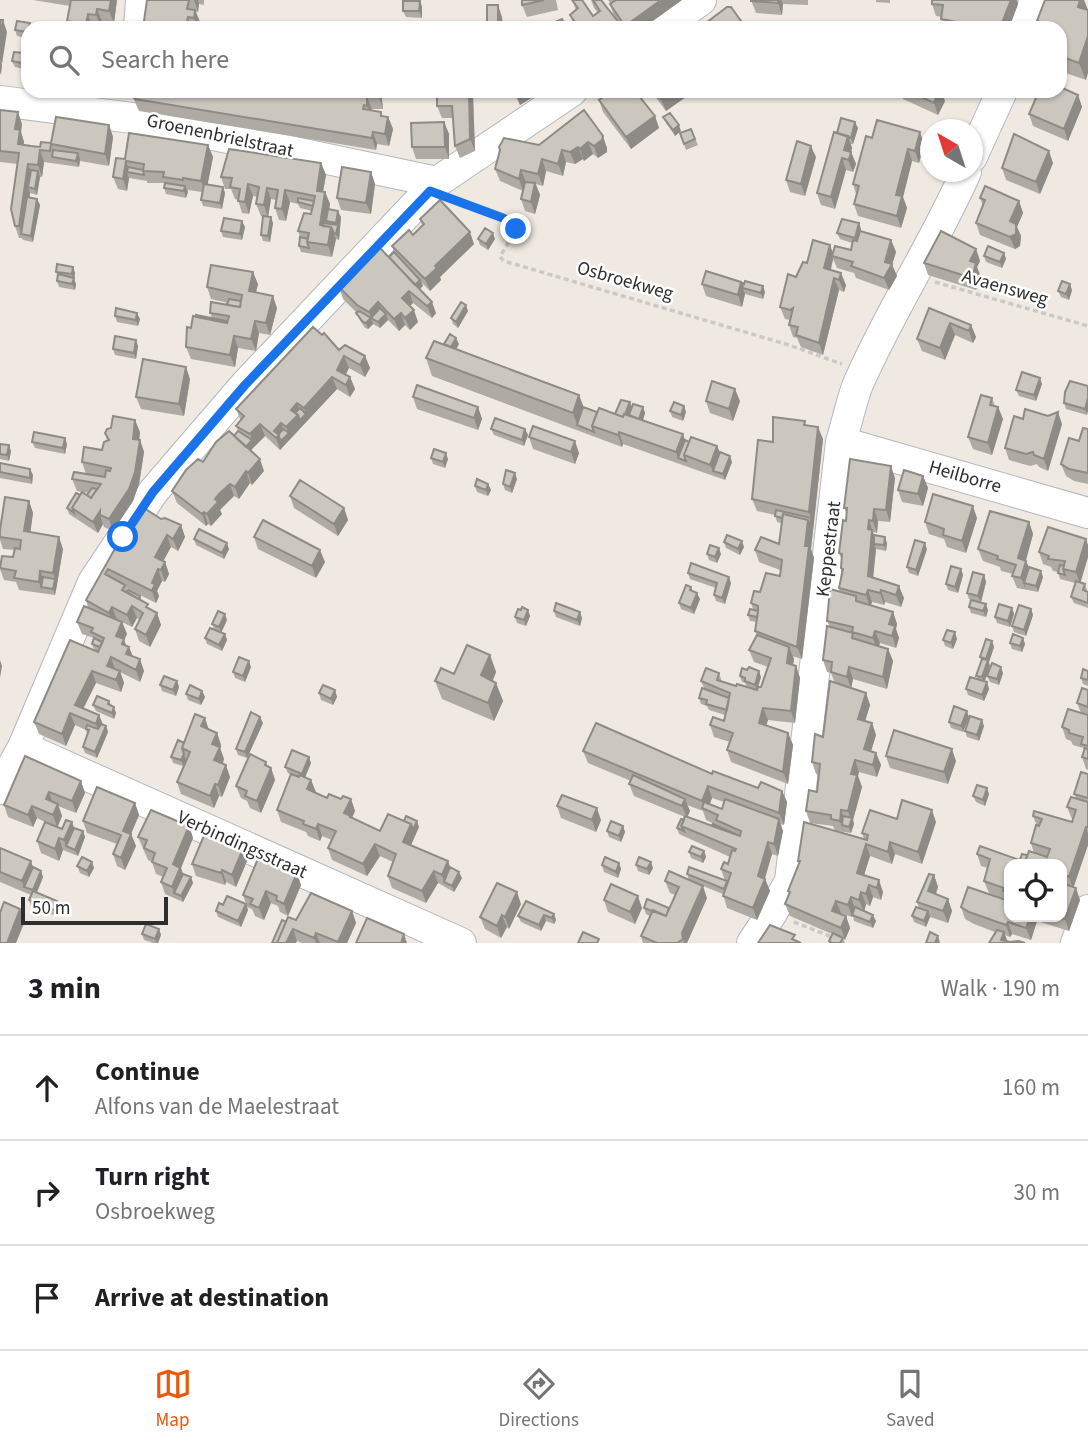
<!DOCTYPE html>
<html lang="en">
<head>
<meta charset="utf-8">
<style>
  :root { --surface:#fff; --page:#f2f2f2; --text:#202124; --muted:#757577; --line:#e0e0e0; --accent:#ea580c }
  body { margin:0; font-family:"Source Sans 3",sans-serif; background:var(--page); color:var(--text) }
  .controls { position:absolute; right:21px; bottom:21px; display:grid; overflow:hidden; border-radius:14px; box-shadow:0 2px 5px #0004 }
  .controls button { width:63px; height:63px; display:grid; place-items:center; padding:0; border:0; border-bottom:2px solid var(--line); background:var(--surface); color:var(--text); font:35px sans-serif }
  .compass { position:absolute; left:920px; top:119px; width:63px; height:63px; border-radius:50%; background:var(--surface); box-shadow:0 2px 5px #0004; rotate:321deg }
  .scale { position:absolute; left:21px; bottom:18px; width:147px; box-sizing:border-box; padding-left:7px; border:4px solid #2e2e2e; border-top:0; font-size:19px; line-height:24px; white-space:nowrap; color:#2e2e2e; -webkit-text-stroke:5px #fff; paint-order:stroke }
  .stop { position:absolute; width:21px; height:21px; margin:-16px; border:5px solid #1a73e8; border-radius:50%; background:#fff }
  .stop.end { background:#1a73e8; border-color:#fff; box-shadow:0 2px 7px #0008 }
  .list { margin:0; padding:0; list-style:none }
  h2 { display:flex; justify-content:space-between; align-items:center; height:91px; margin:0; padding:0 28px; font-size:30px }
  h2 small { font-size:23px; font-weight:400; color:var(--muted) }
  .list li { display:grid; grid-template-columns:46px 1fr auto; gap:21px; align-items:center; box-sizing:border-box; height:105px; padding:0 28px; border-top:2px solid var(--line) }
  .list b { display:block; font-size:26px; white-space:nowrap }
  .list p { margin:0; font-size:23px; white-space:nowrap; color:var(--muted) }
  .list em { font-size:23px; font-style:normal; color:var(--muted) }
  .icon { flex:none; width:38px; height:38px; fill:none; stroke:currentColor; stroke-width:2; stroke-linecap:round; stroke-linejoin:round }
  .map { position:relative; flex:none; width:1088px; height:943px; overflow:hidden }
  .search { position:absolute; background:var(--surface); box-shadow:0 2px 5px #0004; left:21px; right:21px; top:21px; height:77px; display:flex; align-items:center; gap:18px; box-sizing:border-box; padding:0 24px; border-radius:21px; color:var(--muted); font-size:26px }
  .sheet { height:406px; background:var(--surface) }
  nav { display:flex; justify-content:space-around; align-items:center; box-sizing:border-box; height:98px; border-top:2px solid var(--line); background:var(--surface); font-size:19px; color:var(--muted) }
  nav a { display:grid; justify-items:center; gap:4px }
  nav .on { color:var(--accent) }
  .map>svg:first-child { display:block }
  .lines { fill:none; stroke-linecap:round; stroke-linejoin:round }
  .minor-casing { stroke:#b4b7c1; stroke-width:32 }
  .path { stroke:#c9c9c9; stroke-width:3.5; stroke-dasharray:5 3.5; stroke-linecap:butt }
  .minor { stroke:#fff; stroke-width:30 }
  .wall { fill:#afaba4; fill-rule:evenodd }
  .shaded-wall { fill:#8e8b86 }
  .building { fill:#cbc7bf; stroke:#8e8b86; stroke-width:2 }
  .route { stroke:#1a73e8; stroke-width:9 }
  .labels { text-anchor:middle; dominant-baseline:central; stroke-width:5; stroke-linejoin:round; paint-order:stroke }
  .street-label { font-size:19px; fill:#2e2e2e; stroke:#fff }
</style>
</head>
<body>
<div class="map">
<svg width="1088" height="943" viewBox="0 0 1088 943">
  <rect width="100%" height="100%" fill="#efe9e1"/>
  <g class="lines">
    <!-- minor casing -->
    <g class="minor-casing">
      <path id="minor" d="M139 28 141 0
        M662 28 701 0
        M1025 28 1035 0
        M0 101 132 118 437 182
        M972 157 1002 91
        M841 442 1088 513
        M23 747 461 943
        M0 789 23 747 93 582 153 492 245 385 437 182 572 91
        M752 943 772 913 790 881 841 442C847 423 851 402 858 384 890 311 934 244 966 172
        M1076 943 1088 910"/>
    </g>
    <!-- path -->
    <path class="path" d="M455 200 515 224 516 229 500 257 504 261 789 345 842 364
      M935 282 1088 326
      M794 922 832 937"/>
    <!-- minor -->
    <use href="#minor" class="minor"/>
  </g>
  <!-- wall -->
  <path class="wall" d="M33 0H117L114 23 102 21 101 27 92 26V28H69L67 21 70 6Z
    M147 0H204V5L199 4 198 12H196L200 22 199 28H143Z
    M522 0H556L558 10 527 17 522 5Z
    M572 0 593 16 598 13 594 8 591 0H601L614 16 610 4H611L608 0H682L643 28H575L570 15 576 10Z
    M751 0H808V5L783 4 782 15 756 13Z
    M876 0H890V3L876 2Z
    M932 0H1017L1018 4 1009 28H944L941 19 942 17 936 16 932 4Z
    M1045 0H1084L1088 10 1086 80 1060 71V28H1040L1037 21Z
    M420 1 422 7V18L406 17 403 11Z
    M28 28V38L17 36 15 30Z
    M23 53 25 59 24 69 15 67 12 61Z
    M134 91H381L383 109H372V110L383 116 388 117 393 129 389 146 377 144 376 150 139 111 133 97Z
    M402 91H418V96H404Z
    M513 91H543L520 105Z
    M651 91H692L693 92 666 111Z
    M900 91H943L942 94 945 101 938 115 903 99Z
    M1078 95 1082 107 1068 141 1033 126 1029 114Z
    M473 96 475 151 460 158 455 146 453 118H442L437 106Z
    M599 100 655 116 659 128 631 149 603 112Z
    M0 110 22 124 21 132 24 142V145L40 147 109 125 113 137 109 166 80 161 79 167 44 162 42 177H40L37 195 30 193V197L37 199 40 205 33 242 23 240 22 238H19L15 226 18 164 0 162Z
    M584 110 607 148V152L598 158 593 154 584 161 583 159 575 164 566 162 563 176 546 171 543 186 536 184 540 195 535 214 525 211 521 199 523 191 500 181 495 169 500 152 499 147 539 145Z
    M663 117 681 131 675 136 666 123Z
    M444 122 449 134V159H416L412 147Z
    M858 128 853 144H851L852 148 851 152 856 164 853 172 846 170 835 209 821 205 817 193 837 133Z
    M691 129 698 145 686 150 680 133Z
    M872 138 924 144 919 163 912 161 903 197 907 208 901 228 858 216 854 204 856 194 853 184Z
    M208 145 213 157 207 185 223 187 225 193 222 209 203 206 201 200 202 192 188 190 186 198 166 194 164 188 165 183H147V181L129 178 127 191 118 189 113 177 125 159Z
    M816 157 805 196 790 192 786 180Z
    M321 163 326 175 323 192H325L330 204 329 209 341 217 339 240 336 239 332 257 301 252 299 246 300 237 298 231 311 214 312 211 300 208 298 204 290 202 286 221 279 220 275 208 276 200 271 199 268 217 273 223 270 242 263 241 261 235 263 217 261 216 256 204 257 197 253 196 249 214 242 213 238 200 235 199 231 189H225L221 177Z
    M1053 163 1040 194 1006 180 1002 168Z
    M371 172 375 184 371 214 341 210 337 198Z
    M980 198 1019 201 1023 213 1017 227 1021 236 1020 246 1015 249 980 235 976 223 983 206Z
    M420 219 474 244 440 277 441 280 430 291 422 283 423 286 420 289 436 313 432 318 413 303 410 306 418 322 410 330 405 325 399 331 388 320 380 328 373 324 368 329 365 328 359 319 357 313 343 299 339 287 389 257 394 252 392 246 413 234 422 225Z
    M859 223 861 231 891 240 896 252 892 264 897 276 889 290 856 278 854 273 837 268 833 259 831 270 846 285 844 292 839 290 823 355 801 347 797 338 793 337 789 325 790 320 785 319 780 307 796 277 807 263 830 245 833 254 851 250 852 243 840 239 837 233Z
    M245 227 242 240 223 237 221 231Z
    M478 239H495L488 250 480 245Z
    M976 249 980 261 977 267 980 275 976 290 928 275 924 263Z
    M1004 253 1006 259 1002 268 986 262 984 256Z
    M73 267 75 273 74 279 76 284 75 290 59 287 57 281 58 276 56 272Z
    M742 283 765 292 763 299 745 294 742 307 706 296 702 284Z
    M258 284 256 293 277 308 270 335 259 333 256 351 238 348 235 367 191 359 186 347 191 328 212 318 210 313 227 305 228 303 211 299 207 287Z
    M1072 290 1069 300 1061 297 1058 291Z
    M929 308 971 325 976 337 973 343 955 335 945 360 922 351 917 339Z
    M468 311 458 328 453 324 451 318Z
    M115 316 140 319 138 326 117 322Z
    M322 335 339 350 365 356 370 368 365 377 349 368 345 374 350 377 355 389 350 397 337 389 280 450 265 436 251 450 264 471 252 485 250 483 239 499 234 496 224 505 220 510 222 514 211 526 208 524 206 526 177 503 172 491 203 462 234 436 238 431 236 426 241 421 236 409Z
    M459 344 456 349 583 407 597 412 615 414 630 402 632 408 643 407 645 413 643 420 689 442 717 446 720 452 732 462 725 480 623 444 622 447 432 376 426 358Z
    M138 346 136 359 115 355 113 349Z
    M190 379 184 416 141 409 136 397Z
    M1042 384 1036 401 1019 396 1016 390Z
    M1088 386 1087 415 1066 409 1064 403Z
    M413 397 478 407 482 419 478 430 417 409Z
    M992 398 995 406 998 407 1003 419 992 455 973 449 968 437Z
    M706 401H740L733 421 710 413Z
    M684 406 686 412 683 421 672 417 670 411Z
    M1023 419 1062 424 1048 471 1039 467 1037 464 1030 466 1009 460 1005 448Z
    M805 421 806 425 823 439 811 549 814 558 802 659 792 656 794 659 793 665 796 666 800 678 795 723 768 720 766 725 788 733 793 745 788 784 731 762 727 750 730 742 714 737 710 725 724 721 725 715 709 710 707 706 701 704 699 698 704 688 701 681 719 673 722 682 736 686 747 687 745 683 742 682 740 676 761 677 758 687H761L768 667 754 662 749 650 757 635 755 631 757 622 750 621 748 615 753 609 751 603 760 592 780 576V570L759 562 755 550 779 544 781 523 777 522 775 515 757 511 752 499 773 442Z
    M491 429H525L528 435 524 446 494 435Z
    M1088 429V484L1074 481 1066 476 1061 464Z
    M140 432 139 440H140L144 452 139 484 133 501 113 531 104 527 103 524 98 533 69 514 67 508 80 495H87L89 493 77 491 72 479 86 474 82 462 102 450 107 440 105 433Z
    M529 437 579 453 575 464 533 449Z
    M32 442 67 444 65 454 35 448Z
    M0 444 11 451 9 461 0 459Z
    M431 458 448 459 445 468 433 464Z
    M0 463 33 475 32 484 0 478Z
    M923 476 928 488 923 506 902 502 898 490Z
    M895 478 890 522 878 521 877 533 873 532 874 536 887 543 886 551 876 549 873 578 904 598 901 607 885 602 884 605 872 602 871 605 893 612 897 624 896 629 899 638 896 648 880 643 879 646 888 649 893 661 887 689 853 679 851 688 866 693 870 705 865 721 872 723 876 735 871 751 876 753 881 765 877 777 859 772 858 776 862 787 853 820 854 824 851 833 838 831 864 839 862 833 897 819 936 822 922 864 895 854 892 864 870 856 864 875 883 892 881 900 873 897 870 906 866 904 864 911 876 921 873 928 854 921 853 916 852 917 841 913 846 916 850 928 845 940 843 939 845 943H829V941L832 934 790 916 785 904 789 894 788 891 799 863 798 861 835 831 833 826 810 823 806 811 817 792 819 775 816 774 812 762 823 737 835 683 831 673 827 672 823 660 830 627 827 621 841 592 839 588 842 572 841 568 842 560 839 553 846 521 847 514 844 508Z
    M517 479 512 493 505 490 503 484Z
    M488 484 491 490 488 496 477 492 475 486Z
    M290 496 344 508 348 520 338 536 294 508Z
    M29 501 33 513 30 532 63 549 55 595 19 590 16 582 4 580 0 569 13 557 15 550 3 549 0 540V530Z
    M977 518 966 553 947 547 944 539 929 534 925 522Z
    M161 519 181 525 185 537 178 551 171 547 163 561 165 562 169 574 165 582 162 581 157 591 159 596 156 603 126 588 128 591 140 596 142 601 150 610 157 613 161 625 150 647 139 641 135 629 140 620 137 618 132 627 122 622 127 634 124 640 126 646 129 647 132 656 144 671 140 682 120 672 124 683 121 692 96 683 83 709 99 715 103 725 106 726 108 732 97 758 85 753 83 747 87 734 86 730 75 725 66 746 39 734 34 722 94 650 92 644 94 638 82 634 77 622 88 608 86 600 126 529Z
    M1029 522 1033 534 1026 561 1029 567 1043 577 1038 592 1017 588 1012 576 1013 574 1001 571 1000 567 983 561 978 549Z
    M254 537 325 562 316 578 258 549Z
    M194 539 229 549 224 559 196 545Z
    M724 542 744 547 740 555 726 548Z
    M927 549 918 576 909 573 907 567Z
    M1039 552 1088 557 1080 583 1085 584 1087 590 1088 608 1074 603 1071 597 1075 583 1060 579 1058 572 1053 571 1051 567 1043 564Z
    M707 554H721L717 563 709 560Z
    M961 569 963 575 958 593 948 590 946 584Z
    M688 573 731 583 725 604 716 601 714 595 716 588 690 579Z
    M984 575 986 582 981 602 969 599 967 593Z
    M691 587 693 591 700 599 694 614 681 609 679 603Z
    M969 607 988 610 986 617 971 613Z
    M1012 608 1014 614 1010 627 997 623 995 617Z
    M1031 609 1033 615 1026 636 1014 632 1012 626Z
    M521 610H528L530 616 526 626 517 623 515 617Z
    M554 611 582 618 580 626 556 617Z
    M227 620 221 633 225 634 227 640 222 651 207 644 205 638 214 629 212 624Z
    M1023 638 1025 644 1022 652 1012 649 1010 643Z
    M957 639 953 649 945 646 943 640Z
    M992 641 994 647 989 662 985 682H987L989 689 984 701 968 695 966 689 978 679 976 676 982 660 980 657Z
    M490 655 496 672 493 681 496 683 503 701 494 721 442 699 435 681 454 674Z
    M251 667 245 682 235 678 233 672Z
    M1088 671V686L1083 684 1081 678Z
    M1003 673 999 685 990 682 987 676Z
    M177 681 179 687 176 696 162 691 160 685Z
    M335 690 337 697 333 705 321 700 319 693Z
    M1088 690V770L1086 769 1082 757 1084 751 1083 748 1073 745 1071 741 1066 739 1062 727 1081 713 1077 703Z
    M202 691 205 697 201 705 188 700 186 694Z
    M109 701 116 713 114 719 96 711 93 705Z
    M969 717 963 732 951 728 949 722Z
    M263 723 247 758 238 755 236 749Z
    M984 726 979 741 967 737 965 731Z
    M209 729 217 733 221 745 220 748 224 759 223 764 230 777 222 797 219 796 214 808 181 794 177 782 183 766 173 763 171 757 184 743Z
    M583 751 712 774 758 788 782 791 787 802 784 825 780 824 783 831 778 856 772 854 765 879 770 891 757 920 727 908 723 894 698 884 707 898 687 943H643L641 936 650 916 646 914 644 908H669L675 895 670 893 665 881 689 880 687 874 725 881 721 869 728 864 730 857 679 834 677 828 684 820 685 817 634 796 629 784 631 781 588 763ZM712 798 724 802 722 809 710 804ZM687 805 703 811 706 820 718 826H712L687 817 690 811Z
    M25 756 85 793 76 813 58 806 62 816 58 827 62 829 72 822 74 828 83 831 85 837 78 856 63 850 59 861 41 853 37 841 45 822 37 818 33 827 8 817 4 805Z
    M886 756 956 761 948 784 890 768Z
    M311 763 305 777 315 793 327 798 351 799 355 811 352 818 380 831 404 821 419 827 411 845 448 861 450 867 462 878 454 892 438 883 426 903 392 888 388 876 393 862 380 856 367 876 332 860 328 848 332 840 322 836 320 841 308 836 306 832 281 822 277 810 291 775 288 773 285 767Z
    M267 766 271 768 275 780 261 813 250 808 247 801 241 798 236 786Z
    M1088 774V845L1073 887 1080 900 1069 931 1037 921 1031 940 1012 934 1010 937 1005 935 1008 942 1025 943H989L995 932 974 924 965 919 961 907 1006 900 989 893 984 881 988 868 981 866 977 854 1020 860 1027 855 1034 853 1031 843 1037 826 1033 816 1072 822 1073 820 1072 819 1067 807 1076 798 1074 794ZM1009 864H1062V917H1009Z
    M989 794 985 806 976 802 973 796Z
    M135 803 139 815 131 834 136 846 125 870 117 866 113 854 117 844 87 833 83 821Z
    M557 806 601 820 596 832 561 818Z
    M189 826 193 838 181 868 183 874 191 877 193 883 183 902 165 894 161 882 163 877 156 874 152 862 148 860 138 837Z
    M623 826 625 832 621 842 609 837 607 831Z
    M0 848 33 867 41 871 43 877 37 893 59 907 56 916 31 906 29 900 31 895 0 882Z
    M243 849 247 861 236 887 226 882 225 885 196 876 192 864Z
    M704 851 706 857 703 863 691 858 689 852Z
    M92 862 94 868 89 877 80 873 77 866Z
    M619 863 621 869 618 878 604 872 602 865Z
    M636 865 653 868 649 875 638 871Z
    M934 875 938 887 936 894 948 899 952 911 948 923 930 917 926 927 914 922 912 916 919 908 917 902Z
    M301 885 288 916 280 912 278 906 271 903 264 920 255 916 252 909 247 907 248 910 241 927 218 917 216 911 223 905 246 904 243 895Z
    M604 900 642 908 635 924 608 912Z
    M521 904 509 929 507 927 501 938 485 929 480 917Z
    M352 911 356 923 347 943H302L297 941 286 922Z
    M554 914 556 920 554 924 546 921 541 931 521 922 518 916Z
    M159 929 161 935 158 943H153L144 940 142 934Z"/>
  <!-- shaded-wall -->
  <path class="shaded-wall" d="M111 0H117L114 23 109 11Z
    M194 0H198L199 4 198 12Z
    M661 0H682L643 28H626L625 26Z
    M778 0H781L783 4 782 15 778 3Z
    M1011 0H1017L1018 4 1009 28H1000Z
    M1080 0H1084L1088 11 1078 7Z
    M420 1 422 7V18L419 11Z
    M498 5 502 17 503 28H498Z
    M97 9 102 21 101 27 96 15Z
    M195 10 200 22 199 28H198L194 18Z
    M88 14 92 26V28H88L86 24Z
    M188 17 191 28H187Z
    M3 20 7 32 2 64 0 59V38Z
    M1088 36V73L1086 80 1079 63Z
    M23 53 25 59 24 69 22 63Z
    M0 59 2 65 1 75 0 72Z
    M378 91H381L383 109 379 97Z
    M469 91H472L473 96 475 151 470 139Z
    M519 91H536L537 94 520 105 516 93Z
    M673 91 693 92 666 111 661 99Z
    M937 91H943L942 94 945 101 938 115 934 103Z
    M1078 95 1082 107 1068 141 1064 129Z
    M367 97 372 109V118L367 106Z
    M18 112 22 124 21 132 24 142 22 156 18 144 15 129Z
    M655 116 659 128 631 149 626 137Z
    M388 117 393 129 389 146 385 134Z
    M444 122 449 134V159L445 147Z
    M855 122 858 128 853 144 851 138Z
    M109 125 113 137 109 166 105 154Z
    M679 125 681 131 675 136 673 130Z
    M373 132 377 144 376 150 372 138Z
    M920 132 924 144 919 163 915 151Z
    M603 136 607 148V152L598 158 594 146Z
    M848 136 852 148 851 152 856 164 853 172 844 150Z
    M588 142 593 154 584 161 580 149Z
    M208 145 213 157 206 193 201 181Z
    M811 146 816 157 805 196 801 184Z
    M578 147 583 159 575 164 570 152Z
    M908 149 912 161 903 197 907 208 901 228 897 216 896 195Z
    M40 150 44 162 42 177 38 165Z
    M562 150 566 162 563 176 558 164Z
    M1049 151 1053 163 1040 194 1036 182Z
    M78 153 80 159 79 167 76 161Z
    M842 158 846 170 835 209 831 197Z
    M542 159 546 171 543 186 538 174Z
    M126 161 130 172H127L129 178 127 191 123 179Z
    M321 163 326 175 321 203 317 191Z
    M28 164 33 176 28 187 30 193 24 235 22 234 19 226Z
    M521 170 526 182 523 191 519 179Z
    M38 171 40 177 37 195 35 189Z
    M371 172 375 184 371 214 366 203Z
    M535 183 540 195 535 214 531 202Z
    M248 184 253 196 249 214 245 202Z
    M185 186 188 192 186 198 184 191Z
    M223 187 225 193 222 209 220 203Z
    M267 188 271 199 268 217 264 205Z
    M285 190 290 202 286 221 282 209Z
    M325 192 330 204 327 221H326V223L325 232 320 225Z
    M37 199 40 205 33 242 31 236Z
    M1019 201 1023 213 1017 227 1021 236 1020 246 1015 249 1010 237V221Z
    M338 211 341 217 339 240 336 234 338 226 336 223Z
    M271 217 273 223 270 242 268 236Z
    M242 221 245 227 242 240 240 234Z
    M859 223 861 229 857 244 855 238Z
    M331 227 336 239 332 257 328 245Z
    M470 232 474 244 440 277 441 280 430 291 425 279 435 266Z
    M493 233 495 239 488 250 486 244Z
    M891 240 896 252 892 265 897 276 889 290 884 278 885 262Z
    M830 245 834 257 832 256 833 259 828 280 824 268Z
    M976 249 980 261 977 267 980 275 976 290 972 278 970 261Z
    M1004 253 1006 259 1002 268 1000 262Z
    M73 267 75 273 74 279 76 284 75 290 72 284 73 279 72 274Z
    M253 272 258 284 253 303 249 291Z
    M841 273 846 285 844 292 839 280Z
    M834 278 839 290 823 355 819 343Z
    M420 280 423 286 416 292 413 286Z
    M741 282 745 294 742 307 738 295Z
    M1070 284 1072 290 1069 300 1066 294Z
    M763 286 765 292 763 299 761 293Z
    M409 291 413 303 406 310 402 298Z
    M273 296 277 308 270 335 266 323Z
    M378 302 383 314 371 318 369 312Z
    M432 302 436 313 432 318 427 306Z
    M466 305 468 311 458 328 456 322Z
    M414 310 418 322 410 330 405 318Z
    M137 313 140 319 138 326 136 320Z
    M401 313 405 325 399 331 394 319Z
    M386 314 388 320 380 328 378 322Z
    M371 318 373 324 368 329 366 323Z
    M255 321 259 333 256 351 251 339Z
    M950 323 955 335 945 360 940 348Z
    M971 325 976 337 973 343 969 331Z
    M234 336 238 348 235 367 230 355Z
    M456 338 459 344 452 356 450 350Z
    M136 340 138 346 136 359 134 353Z
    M344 356 349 368 342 382 337 370Z
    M365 356 370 368 365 377 360 365Z
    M186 367 190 379 184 416 179 404Z
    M332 377 337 389 280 450 274 431 281 423 285 435 289 434 286 427 291 410 297 403 302 415 306 414 304 408Z
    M350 377 355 389 350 397 346 385Z
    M1040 378 1042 384 1036 401 1034 395Z
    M735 389 740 401 733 421 729 409Z
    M579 395 586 413 577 425 573 413Z
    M1088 398V411L1087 415 1085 409Z
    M630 402 632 409 626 426 623 420Z
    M684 406 686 412 683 421 681 415Z
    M478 407 482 419 478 430 474 418Z
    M643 407 645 413 641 427 638 421Z
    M998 407 1003 419 992 455 988 443Z
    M1058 412 1062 424 1048 471 1044 459Z
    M135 420 140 432 138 451 133 439Z
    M260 424 265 436 247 454 245 448 252 440 250 434Z
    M818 427 823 439 811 549 814 558 802 659 797 647 805 546 808 520 811 518 809 512Z
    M525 429 528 435 524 446 522 440Z
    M619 432 623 444 622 447 618 435Z
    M683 434 687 446 678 458 676 452Z
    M65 438 67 444 65 454 63 448Z
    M140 440 144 452 139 484 133 501 113 531 109 519Z
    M575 441 579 453 575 464 571 452Z
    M9 445 11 451 9 461 7 455Z
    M717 446 722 458 713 471 710 465Z
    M446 453 448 459 445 468 443 462Z
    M730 456 732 462 725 480 723 474Z
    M260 459 264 471 252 485 248 473Z
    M891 466 895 478 890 522 886 510Z
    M30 469 33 475 32 484 30 478Z
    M246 471 250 483 239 499 235 487Z
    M515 473 517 479 512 493 510 487Z
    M923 476 928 488 923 506 918 494Z
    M230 484 234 496 220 510 222 514 211 526 207 514 215 499Z
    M488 484 491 490 488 496 486 490Z
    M29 501 33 513 29 543 24 531Z
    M973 506 977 518 966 553 962 541Z
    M344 508 348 520 338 536 334 524Z
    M874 509 878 521 877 533 873 521Z
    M100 511V515L103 524 98 533 93 522Z
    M204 512 208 524 206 526 202 514Z
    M869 520 876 542 874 544 876 549 872 588 868 576V529Z
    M1029 522 1033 534 1023 570 1018 558Z
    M181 525 185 537 178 551 173 539Z
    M167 535 171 547 159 569 155 557Z
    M59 537 63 549 57 585 53 573Z
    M885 537 887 543 886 551 884 545Z
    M1086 539 1088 545V557L1080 584 1076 572Z
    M742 541 744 547 740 555 738 549Z
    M227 543 229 549 224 559 222 553Z
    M925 543 927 549 918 576 916 570Z
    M719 548 721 554 717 563 715 557Z
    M320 550 325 562 316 578 312 566Z
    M1026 561 1031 573 1024 583 1026 590 1021 578Z
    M165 562 169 574 165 582 161 570Z
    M158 569 162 581 157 591 159 596 156 603 152 591V583Z
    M961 569 963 575 958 593 955 587Z
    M40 571 45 583 41 587 43 594 39 582Z
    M1041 571 1043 577 1038 592 1036 586Z
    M984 575 986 582 981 602 978 596Z
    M729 577 731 583 725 604 722 598Z
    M55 579 57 585 55 595 53 589Z
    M899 586 904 598 901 607 896 595Z
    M868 590 872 602 870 607 866 595Z
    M881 590 885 602 884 605 880 593Z
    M697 593 700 599 694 614 691 608Z
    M986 604 988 610 986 617 983 611Z
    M132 606 137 618 132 627 127 615Z
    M112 607 117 619 113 625 109 613Z
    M1012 608 1014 614 1010 627 1008 621Z
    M1031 609 1033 615 1026 636 1024 630Z
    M528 610 530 616 526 626 524 620Z
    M580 612 582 618 580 626 577 620Z
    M893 612 897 624 896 629 899 638 896 648 889 624Z
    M157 613 161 625 150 647 146 635Z
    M225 614 227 620 221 633 219 627Z
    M122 622 127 634 124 640 128 650 129 647 134 659 131 666 116 636Z
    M875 631 880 643 877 650 873 638Z
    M955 632 957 639 953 649 951 643Z
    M225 634 227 640 222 651 219 645Z
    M1023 638 1025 644 1022 652 1020 646Z
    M992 641 994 647 989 662 990 666 984 683 982 677 986 659Z
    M789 647 794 659 791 675 787 663Z
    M888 649 893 661 887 689 883 677Z
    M490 655 496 672 487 693 481 675Z
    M111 657 115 669 107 666Z
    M140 659 144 671 140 682 136 670Z
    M0 660 2 666 0 678Z
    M249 661 251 667 245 682 243 676Z
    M796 666 800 678 795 723 791 711Z
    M849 667 853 679 851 689 847 677Z
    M1001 667 1003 673 999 685 997 679Z
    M92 671 96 683 79 717 75 705Z
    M120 671 124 683 121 692 116 680Z
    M759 671 761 677 757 691 755 685Z
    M177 681 179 687 176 696 173 690Z
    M987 682 989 689 984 701 982 695Z
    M496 683 503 701 494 721 488 703Z
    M335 690 337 697 333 705 331 699Z
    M202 691 205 697 201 705 199 699Z
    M866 693 870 705 862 731 858 719Z
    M114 707 116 713 114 719 112 713Z
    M763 708 768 720 763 735 759 723Z
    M967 711 969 717 963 732 961 726Z
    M70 713 75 725 66 746 62 734Z
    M99 715 104 727 100 735 96 724Z
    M260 717 263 723 247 758 245 752Z
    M205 718 209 730 201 726Z
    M982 720 984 726 979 741 977 735Z
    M872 723 876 735 868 761 864 749Z
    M106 726 108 732 97 758 95 752Z
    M217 733 221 745 220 748 224 759 219 772 214 760 212 744Z
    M788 733 793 745 788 784 783 772Z
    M952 749 956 761 948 784 944 772Z
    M876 753 881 765 877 777 873 765Z
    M184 754 186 760 183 766 181 760Z
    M309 757 311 763 304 780 302 774Z
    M855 760 859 772 858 776 862 787 853 820 854 824 851 833 849 827 851 821 848 811 851 774Z
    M266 762 269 771 271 768 275 780 261 813 257 801Z
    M226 765 230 777 222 797 218 785Z
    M311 780 316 792 312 801 307 789Z
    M81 781 85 793 76 813 72 801Z
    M215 784 219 796 214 808 210 796Z
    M708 786 712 798 707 811 705 810 702 801Z
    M987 788 989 794 985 806 983 800Z
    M782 791 787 802 784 825 779 813Z
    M49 792 53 804 46 799Z
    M351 799 355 811 352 818 344 813Z
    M685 799 690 811 687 818 682 806Z
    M135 803 139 815 127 843 123 831Z
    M58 804 62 816 57 827 53 815Z
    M32 806 37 818 33 827 28 815Z
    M597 808 601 820 596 832 592 820Z
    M841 810 846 822 842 825 844 833 840 821Z
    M932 810 936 822 922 864 918 852Z
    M779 819 783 831 778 856 774 844Z
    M417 821 419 827 407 854 403 842 411 824Z
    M72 822 76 834 66 846 68 852 64 840Z
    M318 824 322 836 320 841 316 829Z
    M189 826 193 838 181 868 185 880 174 893 172 887 173 864Z
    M623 826 625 832 621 842 619 836Z
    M1086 827 1088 833V845L1073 889 1069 877Z
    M83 831 85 837 78 856 75 850Z
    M131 834 136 846 125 870 121 858Z
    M59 838 63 850 59 861 55 849Z
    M768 842 772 854 763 884 765 879 770 891 757 920 753 908 758 876Z
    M890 842 895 854 892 864 888 852Z
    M375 844 380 856 367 876 363 864Z
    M866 844 870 856 861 885 857 873Z
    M243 849 247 861 236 887 232 875Z
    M704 851 706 857 703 863 701 857Z
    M31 861 35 873 24 887 22 881Z
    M448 861 452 873 444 882 442 875Z
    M92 862 94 868 89 877 87 871Z
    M651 862 653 868 649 875 647 869Z
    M619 863 621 869 618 878 616 872Z
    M222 870 226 882 225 885 221 873Z
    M41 871 43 877 35 896 33 890Z
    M434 871 438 883 426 903 422 891Z
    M459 872 462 878 454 892 452 886Z
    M297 873 301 885 288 916 284 904Z
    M934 875 938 887 932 903 928 891Z
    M191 877 193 883 183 902 181 896Z
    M879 880 883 892 881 900 877 888Z
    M869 885 873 897 870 906 866 894Z
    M703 886 707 898 687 943H684L682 933Z
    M1076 888 1080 900 1069 931 1065 919Z
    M266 891 271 903 264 920 259 908Z
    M517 892 521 904 509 929 505 917Z
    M861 892 866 904 864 912 859 900Z
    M638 896 642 908 635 924 630 912Z
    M851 897 855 908 852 917 848 905Z
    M948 899 952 911 948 923 943 911Z
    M57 901 59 907 56 916 54 910Z
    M836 901 841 913 837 923 832 911Z
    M246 904 248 910 241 927 238 921Z
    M20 909 25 921 16 943H7Z
    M352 911 356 923 347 943H338Z
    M928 911 930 917 926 927 924 921Z
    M554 914 556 920 554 924 552 918Z
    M502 915 507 927 501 938 497 926Z
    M544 915 546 921 541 931 539 925Z
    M873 915 876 921 873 928 870 922Z
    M846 916 850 928 845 940 841 928Z
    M1030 917H1036L1037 921 1031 940 1026 928Z
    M1008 922 1012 934 1010 937 1006 925Z
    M159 929 161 935 158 943H157L155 939Z
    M293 929 297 941 296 943H282Z
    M1004 932 1008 943 1001 940Z
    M316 933 320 943H316L314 938Z
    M404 934 407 943H401Z
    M938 936 940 943H935Z"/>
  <!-- building -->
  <path class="building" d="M71 0H111L109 11 97 9 96 15 88 14 86 24 67 21Z
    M147 0H189L187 9 195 10 194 18 188 17 186 27 169 25V28H143Z
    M522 0H544L522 5Z
    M572 0H582L593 16 600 11 593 0H601L623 28H579L570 15 578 8Z
    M616 0H661L625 26 610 4Z
    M751 0H778V3L751 1Z
    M932 0H1011L1000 28H961L962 23 941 19 943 5 932 4Z
    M1045 0H1080L1078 7 1088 10V36L1079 63 1060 56V28H1044L1046 24 1037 21Z
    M403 1H420L419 11H403Z
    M487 5H498V28H487Z
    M727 7H731L746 28H710L706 23Z
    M562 19 566 28H541Z
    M0 20H3L0 38Z
    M17 21 30 23 28 32 15 30Z
    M756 25 773 28H756Z
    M14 52 23 53 22 63 12 61Z
    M1060 87 1078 95 1064 129 1029 114 1039 91H1060Z
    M134 91H378L379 97H367V106L364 105 363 109 381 112V116L388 117 385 134 373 132 372 138 135 99 133 97Z
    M437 91H469L470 139 455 146 452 106H437Z
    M611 91H635L655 116 626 137 599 100Z
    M655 91H673L661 99Z
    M908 91H939L934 103Z
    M0 110 18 112 15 129 20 130 18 144 31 146 40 147 41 142 51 143 56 117 109 125 105 154 51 144 50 151 40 150 38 165 28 164 19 226H15L11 209 19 153 0 151Z
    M584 110 603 136 602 140 594 146 588 142 580 149 578 147 570 152 562 150 558 164 542 159 538 174 521 170 519 179 495 169 500 150 499 147 504 138 539 145Z
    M670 113 679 125 673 130 663 117Z
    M841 118 855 122 851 138 837 133Z
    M877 120 920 132 915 151 908 149 896 195 902 196 897 216 854 204 859 186 853 184 866 136 872 138Z
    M444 122 445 147H412L411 123Z
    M691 129 695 139 684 144 680 133Z
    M834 132 848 136 844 150 851 152 849 160 842 158 831 197 817 193Z
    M129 133 208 145 201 181 183 178V180L163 177 164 172 143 171 144 164 126 161 123 179 113 177 116 158 125 159Z
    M1014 134 1049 151 1036 182 1002 168Z
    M797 141 811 146 801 184 786 180Z
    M229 149 321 163 317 191 325 192 320 225 331 227 328 245 307 242 309 233 298 231 304 213 311 214 315 196 285 190 282 209 275 208 278 190 267 188 264 205 256 204 259 187 248 184 245 202 238 201 240 189 230 187 232 178 221 177Z
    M53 150 78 153 76 161 52 157Z
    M128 167 143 170 144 175 127 172Z
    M342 167 371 172 366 203 337 198Z
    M31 170 38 171 35 189 28 187Z
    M525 182 535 183 531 202 521 199Z
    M165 183 185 186 184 191 164 188Z
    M204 184 223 187 220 203 201 200Z
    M985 186 1019 201 1010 221 1016 224V234L1010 237 976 223 985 200 980 198Z
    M27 197 37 199 31 236 21 234Z
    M298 198 314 201 313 206 298 202Z
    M440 200 470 232 435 266 437 268 425 279 392 246 409 230 413 235 424 224 420 219Z
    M328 209 338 211 336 223 326 221Z
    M263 216 271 217 268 236 261 235Z
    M224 218 242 221 240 234 221 231Z
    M842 219 859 223 855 238 837 233Z
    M323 223 338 225 336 234 334 233 331 227 323 226Z
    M485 228 493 233 486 244 478 239Z
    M860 231 891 240 885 262 892 264 884 278 851 266 853 262 832 256 835 246 851 250 853 240 857 241Z
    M941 231 976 249 970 261 976 263 972 278 924 263Z
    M300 237 308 239 307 242 309 248 299 246Z
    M813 240 830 245 824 268 841 273 839 280 834 278 819 343 796 335 798 327 789 325 793 308 790 310 780 307 788 274 796 277 803 262 807 263Z
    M988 246 1004 253 1000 262 984 256Z
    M379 247 432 302 427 306 409 291 402 298 414 310 405 318 401 313 394 319 378 302 369 312 357 305 339 287Z
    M394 252 420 280 415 285 389 257Z
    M57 264 73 267 72 274 56 272Z
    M211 265 253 272 249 291 273 296 266 323 255 321 251 339 234 336 230 355 186 347 187 327 191 328 193 316 227 323 229 316 210 313 211 302 240 307 242 295 207 287Z
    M706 271 741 282 738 295 702 284Z
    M58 274 74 278 72 284 57 281Z
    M745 281 763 286 761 293 743 288 742 283 744 284Z
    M1062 281 1070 284 1066 294 1058 291Z
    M229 299 241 301 240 307 227 305Z
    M461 302 466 305 456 322 451 318Z
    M116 308 137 313 136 320 115 316Z
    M380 308 386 314 378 322 371 318Z
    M929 308 971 325 969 331 950 323 940 348 917 339Z
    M359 311 371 318 366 323 363 322 356 313Z
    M196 315 227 321V323L196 317Z
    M313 327 322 335 324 333 339 350 345 345 365 356 360 365 344 356 337 370 350 377 346 385 332 377 304 408 297 403 291 410 298 415 286 427 281 423 274 431 279 435 276 438 260 424 250 434 236 426 244 416 236 409Z
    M450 334 456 338 451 347 444 344Z
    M115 336 136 340 134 353 113 349Z
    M434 341 579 395 573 413 426 358Z
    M143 359 186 367 179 404 136 397Z
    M1022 372 1040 378 1034 395 1016 390Z
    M712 381 735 389 729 409 706 401Z
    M1070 381 1088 386V398L1085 409 1064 403 1065 392Z
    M417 385 478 407 474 418 413 397Z
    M981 395 992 398 990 405 998 407 988 443 968 437Z
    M621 400 630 402 625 414H624L623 417 615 414Z
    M674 402 684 406 681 415 670 411Z
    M633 404 643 407 639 419 629 415Z
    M583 407 597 412 592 426 594 432 577 425Z
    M300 408 306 414 300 420 298 415 295 413Z
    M599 408 623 417 624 414 683 434 676 452 619 432 618 435 592 426Z
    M1025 409 1048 416 1058 412 1044 459 1034 455 1033 452 1026 454 1005 448 1014 416 1023 419Z
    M113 416 135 420 133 439 140 440 135 472 129 489 109 519 100 515V511L93 522 72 508 82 492 91 498 101 484 72 479 74 472 105 477 106 470 110 471 111 468 82 462 84 447 102 450 104 442 109 440 105 433 107 429 111 428Z
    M773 417 805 421 804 425 818 427 809 512 752 499 758 440 773 442Z
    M495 418 525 429 522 440 491 429Z
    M533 426 575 441 571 452 529 437Z
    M1083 428 1088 429V473L1069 469 1061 464 1069 438 1079 441Z
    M283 429 289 433 281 441 278 435Z
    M229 431 260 459 248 473 246 471 235 487 230 484 220 493 215 499 218 502 207 514 204 512 202 514 172 491 186 470 198 459 203 462 216 442Z
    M238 431 252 440 246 447 234 436Z
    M34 432 65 438 63 448 32 442Z
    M691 437 717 446 710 465 684 455Z
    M685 440 689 442 684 455 686 461 678 458Z
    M0 444 9 445 7 455 0 454Z
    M434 449 446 453 443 462 431 458Z
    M720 452 730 456 723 474 713 471Z
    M850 459 891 466 886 510 874 509 873 521 869 520 868 529 872 530 868 576 899 586 896 595 881 590 880 593 868 590 866 595 839 588 843 569 841 568 842 554 839 553 843 520 846 521 847 508H844Z
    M0 463 30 469V478L0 472Z
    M506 470 515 473 510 487 503 484Z
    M904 470 923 476 918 494 898 490Z
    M477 479 488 484 486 490 475 486Z
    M300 480 344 508 334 524 290 496Z
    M92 488 97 489 91 498 87 495Z
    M76 493 80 495 72 508 74 513 67 508Z
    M933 494 973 506 962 541 943 535 944 529 925 522Z
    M5 497 29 501 24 531 59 537 53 573 40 571 39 582 14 578 16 571 0 568 2 556 13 557 15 548 20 549 21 540 0 537V530Z
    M141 506 161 519 165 518 181 525 173 539 167 535 155 557 165 562 161 570 158 569 152 583 155 584 152 591 108 569 105 574 125 585 122 590 148 604 146 607 157 613 146 635 135 629 143 613 132 606 127 615 112 607 109 613 86 600 126 529Z
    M776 510 811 518 810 526 808 520 783 514 782 518 775 516Z
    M990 511 1029 522 1018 558 1026 561 1021 578 1012 576 1016 565 997 559 998 556 978 549Z
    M783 514 808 520 805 546H809L797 647 755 631 758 612V606L751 603 754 591 760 592 766 573 780 576 782 560 755 550 761 537 779 544Z
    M263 520 320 550 312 566 254 537Z
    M1048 527 1086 539 1076 572 1063 569 1065 561 1048 559 1049 556 1039 552Z
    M199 529 227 543 222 553 194 539Z
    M727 535 742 541 738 549 724 542Z
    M874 535 885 537 884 545 874 544Z
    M915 540 925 543 916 570 907 567Z
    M710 545 719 548 715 557 707 554Z
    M691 563 729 577 722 598 714 595 717 583 688 573Z
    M1060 565 1064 566 1063 569 1065 575 1058 573Z
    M951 566 961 569 955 587 946 584Z
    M1029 567 1041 571 1036 586 1024 583Z
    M973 572 984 575 978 596 967 593Z
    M43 577 55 579 53 589 41 587Z
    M1076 581 1085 584 1083 590 1088 592V603L1071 597Z
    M686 585 691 587 690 590 697 593 691 608 679 603Z
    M830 589 856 596V601L893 612 889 624 895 626 892 636 875 631 873 638 852 632 853 627 827 621Z
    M128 590 140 596 139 599 127 592Z
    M971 600 986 604 983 611 969 607Z
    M556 603 580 612 577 620 554 611Z
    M999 604 1012 608 1008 621 995 617Z
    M1019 605 1031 609 1024 630 1012 626Z
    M84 606 122 622 116 636 124 639 122 644 129 647 126 654 140 659 136 670 111 657 107 666 120 671 116 680 92 671 75 705 99 715 96 724 70 713 62 734 34 722 70 640 98 652 102 643 104 638 91 632 93 628 77 622Z
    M522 607 528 610 524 620 515 617 518 609 521 610Z
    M750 609 758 611 757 617 748 615Z
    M218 611 225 614 219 627 212 624Z
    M827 626 853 633 852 638 888 649 883 677 849 667 847 677 831 672 832 662 823 660Z
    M210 628 225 634 219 645 205 638Z
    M947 630 955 632 951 643 943 640Z
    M1013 634 1023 638 1020 646 1010 643Z
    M757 635 789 647 787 663 796 666 791 711 763 708 759 723 788 733 783 772 727 750 733 733 710 725 713 717 724 721 730 693 701 681 706 668 719 673 717 680 736 686 737 684 757 690 758 687H761L771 658 749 650Z
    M94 638 102 642 100 647 92 644Z
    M986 639 992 641 986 659 980 657Z
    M467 645 490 655 481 675 496 683 488 703 435 681 441 668 454 674Z
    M239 657 249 661 243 676 233 672Z
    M982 659 988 660 982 677 976 676Z
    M992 663 1001 667 997 679 987 676Z
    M749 667 759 671 755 685 745 681V678L740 676 742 668 747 670Z
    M1083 669 1088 671V680L1081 678Z
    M164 676 177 681 173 690 160 685Z
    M970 677 987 682 982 695 966 689Z
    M830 681 866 693 858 719 872 723 864 749 876 753 873 765 855 760 851 774 857 775 848 811 841 810 840 821 831 819V815L806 811 809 790 817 792 820 764 812 762 815 734 823 737Z
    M190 685 202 691 199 699 186 694Z
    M323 685 335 690 331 699 319 693Z
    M702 688 729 698 727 710 706 704 707 700 699 698Z
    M1082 688 1088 690V707L1077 703Z
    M97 696 109 701 108 704 114 707 112 713 93 705Z
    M954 706 967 711 961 726 949 722Z
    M1068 709 1088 715V746L1081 744 1083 737 1069 733V730L1062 727Z
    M251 712 260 717 245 752 236 749Z
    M195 714 205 718 201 726 217 733 212 744 220 747 214 760 226 765 218 785 215 784 210 796 177 782 190 752 182 748Z
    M970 716 982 720 977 735 965 731Z
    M596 723 712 774 713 771 758 788 761 782 782 791 779 813 708 786 702 801 583 751Z
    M101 724 106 726 95 752 83 747 89 730 86 729 87 725 98 729Z
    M894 730 952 749 944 772 886 756Z
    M178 740 184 743 182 748 184 754 181 760 171 757Z
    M1085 748 1088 749V759L1082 757Z
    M292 750 309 757 302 774 285 767Z
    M250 754 266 762 265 765 271 768 257 801 245 796 247 791 236 786Z
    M25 756 81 781 72 801 49 792 46 799 58 804 53 815 32 806 28 815 4 805Z
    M1081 772 1088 774V798L1074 794Z
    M291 774 299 777 300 775 311 780 307 789 327 798 329 794 341 799 343 796 351 799 344 813 351 816 350 817 380 831 388 814 411 824 403 842 448 861 442 875 434 871 422 891 388 876 396 854 375 844 363 864 328 848 336 831 318 824 316 829 303 824 304 821 277 810Z
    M633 775 685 799 682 806 629 784Z
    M977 785 987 788 983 800 973 796Z
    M97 787 135 803 123 831 131 834 121 858 113 854 121 835 83 821Z
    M562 795 597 808 592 820 557 806Z
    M1071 797 1088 802V827H1086L1069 877 1062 874V864L1028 863V864H1009V894L1003 891 1004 888 984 881 990 859 977 854 980 846 1025 862 1029 851 1047 857 1050 849 1031 843 1036 825 1039 826 1042 819 1033 816 1034 811 1072 822 1076 810 1067 807Z
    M725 799 779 819 774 844 768 842 758 876 765 879 753 908 723 896 731 873 721 869 724 862 728 864 732 850 735 851 736 849 681 826 685 816 740 836 741 831 716 820 718 815 702 808 704 802 722 809Z
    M902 800 932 810 918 852 890 842 888 852 866 844 857 873 879 880 877 888 869 885 866 894 861 892 859 900 851 897 848 905 836 901 832 911 846 916 841 928 785 904 790 892 788 891 800 861H798L804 822 867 840 868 835 862 833 870 810 897 819Z
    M151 810 189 826 173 864 180 868 172 887 161 882 167 868 152 862 155 853 144 848 147 840 138 837Z
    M406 816 417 821 413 830 411 824 404 821Z
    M843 816 852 818 849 827 842 825Z
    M681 819 684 820 681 826 684 831 677 828Z
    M66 820 72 822 64 840 59 838 55 849 37 841 45 822 62 829Z
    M611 821 623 826 619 836 607 831Z
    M713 824 740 836 712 826Z
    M74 828 83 831 75 850 66 846Z
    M205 833 243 849 232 875 222 870 221 873 192 864Z
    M692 846 704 851 701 857 689 852Z
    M0 848 31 861 22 881 0 872Z
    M1022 854 1027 855 1025 862 1020 860Z
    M259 856 297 873 284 904 276 900 277 896 266 891 259 908 250 904 253 899 243 895Z
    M82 857 92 862 87 871 77 866Z
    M605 857 619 863 616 872 602 865Z
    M639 857 651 862 647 869 636 865Z
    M33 867 41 871 33 890 24 887Z
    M450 867 459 872 452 886 444 882Z
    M689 867 727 881 724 889 687 874Z
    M669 871 703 886 682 933 683 939 677 943H657L641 936 653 910 666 916 679 887 665 881Z
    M183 874 191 877 181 896 174 893Z
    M929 874 934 875 928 891 948 899 943 911 917 902Z
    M497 883 517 892 505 917 502 915 497 926 480 917Z
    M1062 883 1076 888 1065 919 1057 917H1062Z
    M611 884 638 896 630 912 604 900Z
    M968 887 1009 901V917H1030L1026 928 1008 922 1006 925 969 912 961 907Z
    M33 891 57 901 54 910 29 900Z
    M311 893 352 911 338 942 316 933 314 938 293 929 286 943H277L288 917 296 920Z
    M227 896 246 904 238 921 216 911 219 903 223 905Z
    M647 899 669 908 666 916 644 908Z
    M526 901 554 914 552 918 544 915 539 925 518 916Z
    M4 902 20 909 7 943H0V913Z
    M855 907 873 915 870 922 852 915Z
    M916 907 928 911 924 921 912 916Z
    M367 918 404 934 401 943H356Z
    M282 920 286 922 277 943H272Z
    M146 924 159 929 155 939 142 934Z
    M770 925 795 935 792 939 801 943H758Z
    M997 930 1004 932 1001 940 1010 942 1019 941 1025 943H989Z
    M583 932 599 939 597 943H578Z
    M930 932 938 936 935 943H926Z
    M833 933 843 938 840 943H832L829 941Z"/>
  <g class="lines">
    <!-- route -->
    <path class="route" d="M123 537 153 492 245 385 430 191 503 218 515 224 516 229"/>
  </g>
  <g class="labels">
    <!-- street labels -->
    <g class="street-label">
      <text transform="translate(220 136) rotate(12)">Groenenbrielstraat</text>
      <text transform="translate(625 281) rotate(16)">Osbroekweg</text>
      <text transform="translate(1005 288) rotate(16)">Avaensweg</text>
      <text transform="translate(965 477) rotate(16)">Heilborre</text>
      <text transform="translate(829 549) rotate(-83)">Keppestraat</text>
      <text transform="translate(242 845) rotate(24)">Verbindingsstraat</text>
    </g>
  </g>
</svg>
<div class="controls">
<button><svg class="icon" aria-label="locate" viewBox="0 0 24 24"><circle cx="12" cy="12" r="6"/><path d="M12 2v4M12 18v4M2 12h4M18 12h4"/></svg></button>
</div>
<svg class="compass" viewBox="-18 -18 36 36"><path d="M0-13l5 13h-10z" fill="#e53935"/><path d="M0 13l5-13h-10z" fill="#757577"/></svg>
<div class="scale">50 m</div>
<div class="stop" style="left:123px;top:537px"></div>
<div class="stop end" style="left:516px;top:229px"></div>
<div class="search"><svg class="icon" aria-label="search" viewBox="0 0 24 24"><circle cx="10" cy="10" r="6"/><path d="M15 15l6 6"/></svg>Search here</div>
</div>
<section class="sheet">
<h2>3 min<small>Walk · 190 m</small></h2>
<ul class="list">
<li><svg class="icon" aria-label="ahead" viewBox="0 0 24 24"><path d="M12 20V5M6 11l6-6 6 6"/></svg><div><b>Continue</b><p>Alfons van de Maelestraat</p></div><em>160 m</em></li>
<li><svg class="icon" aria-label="right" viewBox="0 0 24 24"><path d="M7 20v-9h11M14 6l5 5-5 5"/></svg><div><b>Turn right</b><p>Osbroekweg</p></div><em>30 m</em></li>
<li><svg class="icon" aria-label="arrive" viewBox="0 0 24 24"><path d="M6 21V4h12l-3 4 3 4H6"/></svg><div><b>Arrive at destination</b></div></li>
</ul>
</section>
<nav>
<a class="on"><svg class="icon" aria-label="map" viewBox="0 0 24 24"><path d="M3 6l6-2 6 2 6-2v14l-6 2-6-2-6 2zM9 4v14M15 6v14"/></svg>Map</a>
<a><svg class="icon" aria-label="directions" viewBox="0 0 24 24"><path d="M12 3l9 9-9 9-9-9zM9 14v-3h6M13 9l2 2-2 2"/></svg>Directions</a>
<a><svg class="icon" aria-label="saved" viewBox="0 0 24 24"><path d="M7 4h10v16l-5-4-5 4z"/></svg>Saved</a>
</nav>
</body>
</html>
